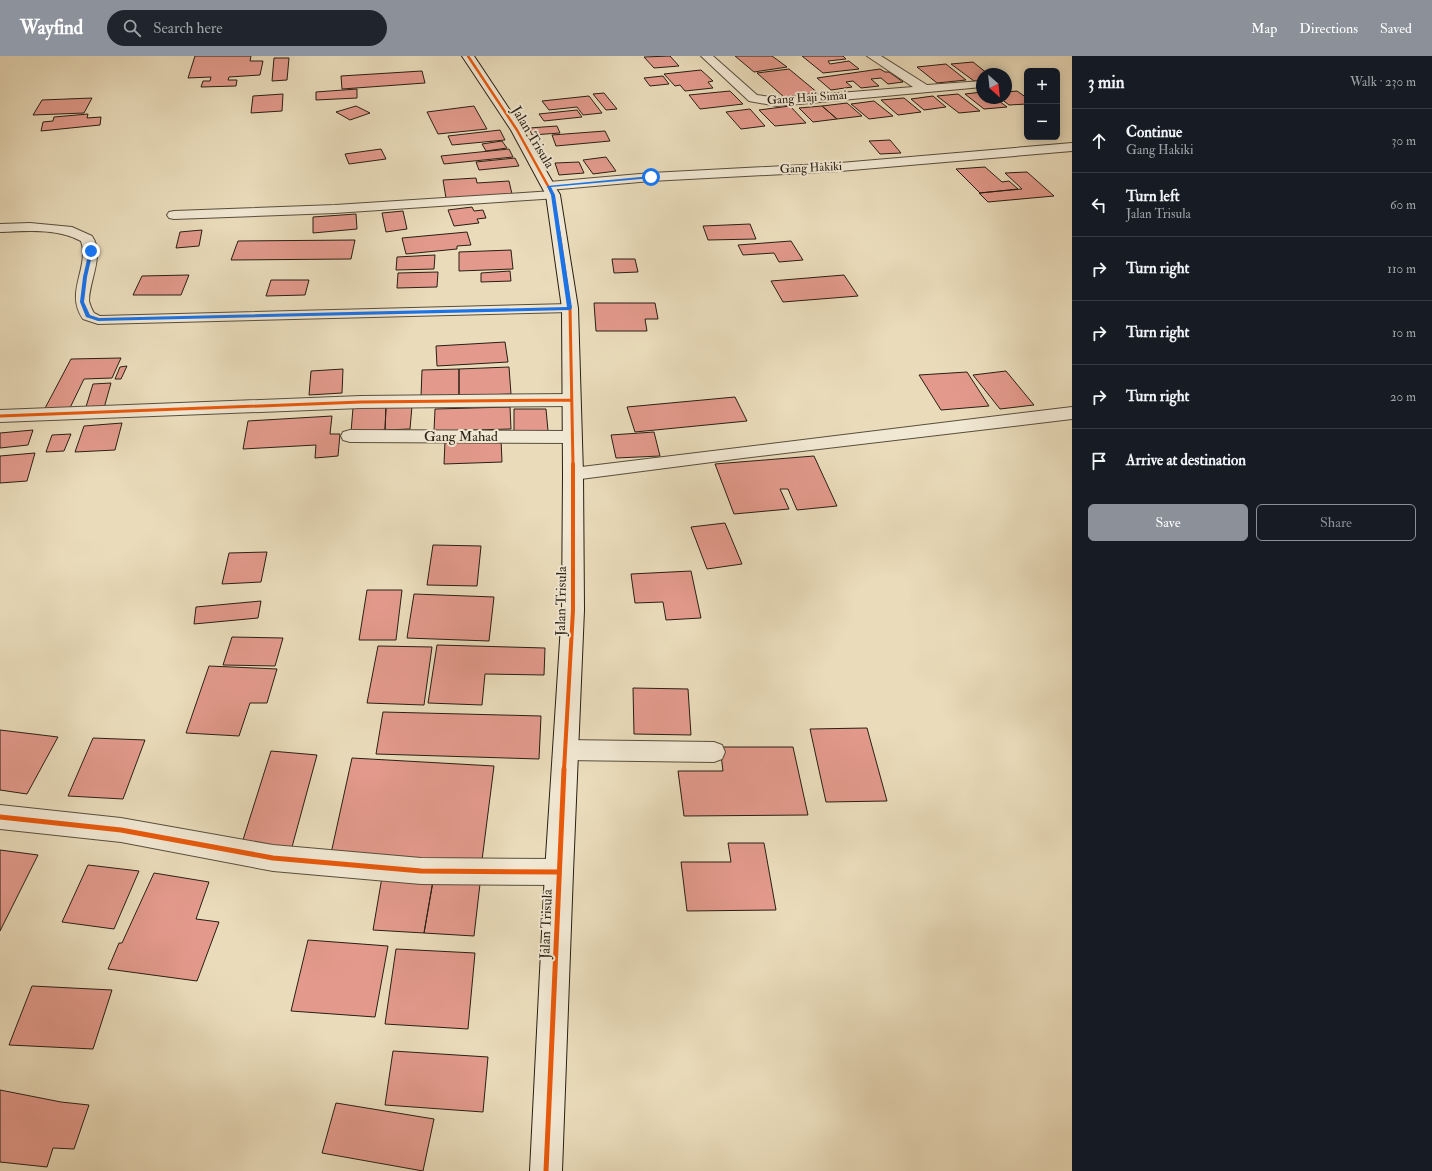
<!DOCTYPE html>
<html lang="en">
<head>
<meta charset="utf-8">
<style>
  :root { --surface:#171b24; --page:#20242c; --text:#f1f3f6; --muted:#9ea1a6; --line:#363941; --accent:#8c9099 }
  body { margin:0; font-family:"IM FELL Double Pica",serif; background:var(--page); color:var(--text) }
  .controls { position:absolute; right:12px; top:12px; display:grid; overflow:hidden; border-radius:6px; box-shadow:0 2px 10px #0003 }
  .controls button { width:36px; height:36px; display:grid; place-items:center; padding:0; border:0; border-bottom:1px solid var(--line); background:var(--surface); color:var(--text); font:20px sans-serif }
  .compass { position:absolute; left:976px; top:12px; width:36px; height:36px; border-radius:50%; background:var(--surface); box-shadow:0 2px 10px #0003; rotate:153deg }
  .stop { position:absolute; width:12px; height:12px; margin:-9px; border:3px solid #1a73e8; border-radius:50%; background:#fff }
  .stop.end { background:#1a73e8; border-color:#fff; box-shadow:0 1px 4px #0008 }
  .list { margin:0; padding:0; list-style:none }
  h2 { display:flex; justify-content:space-between; align-items:center; height:52px; margin:0; padding:0 16px; font-size:17px }
  h2 small { font-size:13px; font-weight:400; color:var(--muted) }
  .list li { display:grid; grid-template-columns:26px 1fr auto; gap:12px; align-items:center; box-sizing:border-box; height:64px; padding:0 16px; border-top:1px solid var(--line) }
  .list b { display:block; font-size:15px; white-space:nowrap }
  .list p { margin:0; font-size:13px; white-space:nowrap; color:var(--muted) }
  .list em { font-size:13px; font-style:normal; color:var(--muted) }
  .actions { display:flex; gap:8px; padding:12px 16px }
  .actions a { flex:1; padding:9px 0; border:1px solid var(--accent); border-radius:6px; text-align:center; font-size:14px; color:var(--accent) }
  .actions .main { background:var(--accent); color:#fff }
  .icon { flex:none; width:22px; height:22px; fill:none; stroke:currentColor; stroke-width:2; stroke-linecap:round; stroke-linejoin:round }
  .map { position:relative; flex:none; width:1072px; height:1115px; overflow:hidden }
  header { display:flex; align-items:center; gap:24px; box-sizing:border-box; height:56px; padding:0 20px; background:var(--accent); color:#fff }
  header strong { font-size:19px }
  nav { display:flex; gap:22px; margin-inline-start:auto; font-size:14px }
  .search { width:280px; height:36px; background:var(--page); display:flex; align-items:center; gap:10px; box-sizing:border-box; padding:0 14px; border-radius:22px; color:var(--muted); font-size:15px }
  main { display:flex }
  aside { flex:1; background:var(--surface) }
  .map>svg:first-child { display:block }
  .building { fill:#e39a8c; stroke:#281f13 }
  .lines { fill:none; stroke-linecap:round; stroke-linejoin:round }
  .lane-casing { stroke:#584e3d; stroke-width:2 }
  .street-casing { stroke:#584e3d; stroke-width:2 }
  .secondary-casing { stroke:#281f13; stroke-width:2 }
  .lane { fill:#f1e8d3; fill-rule:evenodd }
  .street { fill:#f1e8d3; fill-rule:evenodd }
  .secondary { fill:#f1e8d3; fill-rule:evenodd }
  .cycleway-far3-casing { stroke:#f1e8d3; stroke-width:4 }
  .cycleway-far2-casing { stroke:#f1e8d3; stroke-width:5 }
  .cycleway-far1-casing { stroke:#f1e8d3; stroke-width:6 }
  .cycleway-casing { stroke:#f1e8d3; stroke-width:8 }
  .cycleway-far3 { stroke:#e8590c; stroke-width:2.5 }
  .cycleway-far2 { stroke:#e8590c; stroke-width:3 }
  .cycleway-far1 { stroke:#e8590c; stroke-width:4 }
  .cycleway { stroke:#e8590c; stroke-width:5 }
  .route { fill:#1a73e8 }
  .labels { text-anchor:middle; dominant-baseline:central; stroke-width:4; stroke-linejoin:round; paint-order:stroke }
  .far-street-label { font-size:12px; fill:#281f13; stroke:#f1e8d3 }
  .street-label { font-size:14px; fill:#281f13; stroke:#f1e8d3 }
</style>
</head>
<body>
<header>
<strong>Wayfind</strong>
<div class="search"><svg class="icon" aria-label="search" viewBox="0 0 24 24"><circle cx="10" cy="10" r="6"/><path d="M15 15l6 6"/></svg>Search here</div>
<nav><a>Map</a><a>Directions</a><a>Saved</a></nav>
</header>
<main>
<div class="map">
<svg width="1072" height="1115" viewBox="0 0 1072 1115">
  <rect width="100%" height="100%" fill="#eadcbb"/>
  <filter id="stains"><feTurbulence type="fractalNoise" baseFrequency=".005" numOctaves="4"/><feColorMatrix values="0 0 0 0 .2 0 0 0 0 .09 0 0 0 0 .02 0 0 0 .5 -.17"/></filter>
  <radialGradient id="worn" r=".72"><stop offset=".6" stop-color="#630" stop-opacity="0"/><stop offset="1" stop-color="#630" stop-opacity=".3"/></radialGradient>
  <!-- building -->
  <path class="building" d="M195 0H251L250 5H263L260 19 229 21 228 24H237L236 30 201 31 203 25H210L211 21 188 22Z
    M670 0 679 10 654 12 644 1Z
    M735 0H772L787 11 754 16Z
    M802 0H843L846 3 828 5 830 8 849 5 859 13 823 17Z
    M274 2H289L287 24 272 25Z
    M973 6 988 18H982V25H974L951 8Z
    M946 8 966 24 937 27 917 11Z
    M789 13 818 37 784 41 757 17Z
    M880 13 885 16H889L903 26 888 28 881 22 871 23 879 30 861 32 853 25 846 26 852 31 831 34 817 22Z
    M701 14 713 25 708 26 713 32 685 35 680 29 675 30 664 18Z
    M422 15 425 27 342 33 341 20Z
    M663 20 669 28 650 30 644 22Z
    M357 33V42L316 44V36Z
    M730 35 743 48 700 53 689 39Z
    M1017 35 1027 42V48L1009 49 1000 42H1006V36Z
    M982 36V42H995L1007 51 984 53 965 38Z
    M604 37 617 53 606 54 593 38Z
    M283 38 282 55 251 57 253 40Z
    M958 38 980 55 959 57 937 40Z
    M589 40 602 57 583 59 577 51 549 54 542 45Z
    M933 40 946 51 924 54 911 43Z
    M92 42 84 57 33 59 42 44Z
    M904 42 921 56 898 59 881 44Z
    M874 45 893 60 869 63 851 48Z
    M847 47 862 60 837 63 822 50Z
    M356 50 370 57 350 64 336 56Z
    M474 50 487 73 438 78 427 56Z
    M790 50 806 67 775 70 759 54Z
    M822 50 837 63 813 66 799 52Z
    M750 53 765 70 741 73 726 56Z
    M577 54 582 61 544 65 539 58Z
    M88 58 87 62 101 61 100 69 41 75 43 66 53 65 54 61Z
    M557 70 560 77 532 79 529 72Z
    M500 74 505 84 452 89 448 80Z
    M605 75 610 85 556 90 552 79Z
    M890 84 901 97 880 98 869 85Z
    M502 85 507 92 486 95 482 88Z
    M381 93 386 103 349 108 345 98Z
    M509 93 513 101 444 108 441 100Z
    M606 101 616 115 593 118 583 104Z
    M515 102 519 110 479 114 476 106Z
    M579 106 584 117 559 119 555 107Z
    M985 111 1002 126 1009 125 1018 133 980 137 956 113Z
    M1027 116 1054 140 988 146 979 137 1022 133 1005 117Z
    M476 122 477 127 509 125 512 138 446 142 443 124Z
    M472 151 474 155 483 154 486 162 477 163 479 167 454 170 448 154Z
    M403 155 407 173 386 176 382 157Z
    M356 158 357 173 313 177V161Z
    M750 168 756 183 708 184 703 170Z
    M202 174 199 190 176 192 180 176Z
    M467 176 471 189 457 190V193L406 198 402 182Z
    M355 184 351 203 231 204 238 185Z
    M791 185 803 204 779 206 774 197 743 199 738 189Z
    M511 194 513 213 459 215V196Z
    M435 199 434 213 396 214 397 201Z
    M612 203H635L638 216 614 217Z
    M510 215 511 225 481 226V217Z
    M438 216 437 231 397 232 398 217Z
    M189 219 181 239H133L142 220Z
    M844 219 858 240 783 246 771 225Z
    M271 224H309L305 239 266 240Z
    M594 247H655L658 263H645L647 275H596Z
    M505 286 508 306 437 310 436 290Z
    M121 302 112 322 84 323 68 356H43L71 303Z
    M127 310 121 323H115L120 311Z
    M509 311 511 338 459 340V313Z
    M343 313 342 337 309 339 311 315Z
    M459 313V340L421 341 422 314Z
    M1006 315 1034 349 1000 353 973 319Z
    M967 316 989 350 941 354 919 319Z
    M111 327 104 352 85 354 93 328Z
    M735 341 747 365 635 376 627 351Z
    M412 350 410 373 385 374 386 351Z
    M386 351 385 374 351 376 353 352Z
    M510 351 511 373 434 375 435 353Z
    M514 353H546L548 375 514 376Z
    M332 360 330 378H340L338 400 315 402 316 389 243 393 248 365Z
    M122 367 115 394 75 396 84 370Z
    M33 374 28 389 0 392V377Z
    M654 376 660 400 616 402 611 379Z
    M71 378 64 395 46 396 52 379Z
    M501 383 502 406 444 408 445 385Z
    M35 397 27 425 0 427V400Z
    M814 400 837 450 797 454 788 433H780L789 453 734 458 715 408Z
    M725 467 742 508 707 513 691 471Z
    M433 489 481 490 477 530 427 529Z
    M267 496 261 526 222 528 229 497Z
    M691 515 701 562 666 564 663 546 635 547 631 518Z
    M367 534H402L396 584H359Z
    M414 538 494 541 489 585 407 582Z
    M261 545 258 562 194 568 196 551Z
    M232 581 283 582 275 610 223 609Z
    M437 589 545 592 544 619 485 618 482 649 428 647Z
    M378 590 432 591 424 649 367 647Z
    M209 610 277 613 267 647H250L239 680 186 677Z
    M633 632 688 633 691 679 634 678Z
    M383 656 541 660 539 703 376 698Z
    M867 672 887 745 826 746 810 673Z
    M0 674 58 681 27 738 0 734Z
    M93 682 145 684 123 743 68 740Z
    M720 691H793L808 759 684 760 678 715H723Z
    M271 695 317 699 292 791 242 787Z
    M352 702 494 710 481 812 330 802Z
    M728 787H764L776 854 687 855 681 806H731Z
    M0 794 38 799 0 875Z
    M88 809 139 815 114 873 62 866Z
    M154 817 209 826 196 863 219 866 197 925 108 913 119 887H122Z
    M382 821 433 825 424 877 373 874Z
    M433 825 480 828 474 880 424 877Z
    M308 884 388 890 375 961 291 955Z
    M396 893 475 897 468 973 385 968Z
    M32 930 112 934 93 993 9 989Z
    M393 995 488 1001 483 1056 385 1049Z
    M0 1034 61 1046 89 1049 74 1093 53 1092 47 1111 0 1106Z
    M336 1047 434 1063 423 1115 322 1097Z"/>
  <g class="lines">
    <!-- lane casing -->
    <g class="lane-casing">
      <path id="lane" d="M30 167 72 171 92 180C105 199 89 224 89 245 90 249 92 254 94 257L100 260 570 248 575 249 577 252 575 255 570 256 98 268 83 263C64 236 90 212 81 185 57 172 27 175 0 176V168Z
        M565 684 714 686 722 689 725 696 722 703 714 706 565 704 557 701 554 694 557 687Z"/>
    </g>
    <!-- street casing -->
    <g class="street-casing">
      <path id="street" d="M701 0H713L757 39 777 42 913 31 867 0H881L927 29 982 25V31L777 50 749 45Z
        M1072 87V95L840 115 651 125 549 134 544 133 542 130 544 127 549 126 651 117 840 107Z
        M553 135 558 136 560 139 558 142 335 157 174 163 169 162 167 159 169 156 174 155 335 149Z
        M571 338 577 340 580 344 577 348 571 350 361 352 0 366V354L361 340Z
        M1072 351V363L743 402 573 424 566 423 563 418 566 413 573 412Z
        M350 374 572 375 579 377 581 381 579 385 572 387 350 386 343 384 341 380 343 376Z
        M0 749 121 762 273 789 421 802 559 803 569 807 573 816 569 825 559 829 421 828 273 815 121 786 0 773Z"/>
    </g>
    <!-- secondary casing -->
    <g class="secondary-casing">
      <path id="secondary" d="M462 0H474L523 74 560 139 578 252 583 418 584 554 573 816 562 1115H530L545 816 562 554 563 418 562 252 546 139 511 74Z"/>
    </g>
    <!-- lane -->
    <use href="#lane" class="lane"/>
    <!-- street -->
    <use href="#street" class="street"/>
    <!-- secondary -->
    <use href="#secondary" class="secondary"/>
    <!-- cycleway-far3 casing -->
    <g class="cycleway-far3-casing">
      <path id="cycleway-far3" d="M468 0 517 74 553 139 559 177"/>
    </g>
    <!-- cycleway-far2 casing -->
    <g class="cycleway-far2-casing">
      <path id="cycleway-far2" d="M559 176 570 252 573 409
        M0 360 361 346 571 344"/>
    </g>
    <!-- cycleway-far1 casing -->
    <g class="cycleway-far1-casing">
      <path id="cycleway-far1" d="M564 714 573 554V408"/>
    </g>
    <!-- cycleway casing -->
    <g class="cycleway-casing">
      <path id="cycleway" d="M0 761 121 774 273 802 421 815 559 816
        M546 1115 564 713"/>
    </g>
    <!-- cycleway-far3 -->
    <use href="#cycleway-far3" class="cycleway-far3"/>
    <!-- cycleway-far2 -->
    <use href="#cycleway-far2" class="cycleway-far2"/>
    <!-- cycleway-far1 -->
    <use href="#cycleway-far1" class="cycleway-far1"/>
    <!-- cycleway -->
    <use href="#cycleway" class="cycleway"/>
  </g>
  <!-- route -->
  <path class="route" d="M651 120 652 122 551 131 555 139 572 252 570 254 98 265 86 261 80 246 83 221 89 195 91 194 93 195 87 221 84 246 90 259 99 262 567 251 551 139 547 130Z"/>
  <g class="labels">
    <!-- far-street labels -->
    <g class="far-street-label">
      <text transform="translate(807 42) rotate(-4)">Gang Haji Simai</text>
      <text transform="translate(811 112) rotate(-3)">Gang Hakiki</text>
    </g>
    <!-- street labels -->
    <g class="street-label">
      <text transform="translate(533 81) rotate(59)">Jalan Trisula</text>
      <text x="461" y="380">Gang Mahad</text>
      <text transform="translate(561 545) rotate(-89)">Jalan Trisula</text>
      <text transform="translate(546 868) rotate(-88)">Jalan Trisula</text>
    </g>
  </g>
  <rect width="100%" height="100%" filter="url(#stains)"/>
  <rect width="100%" height="100%" fill="url(#worn)"/>
</svg>
<div class="controls">
<button>+</button>
<button>−</button>
</div>
<svg class="compass" viewBox="-18 -18 36 36"><path d="M0-13l5 13h-10z" fill="#e53935"/><path d="M0 13l5-13h-10z" fill="#9ea1a6"/></svg>
<div class="stop" style="left:651px;top:121px"></div>
<div class="stop end" style="left:91px;top:195px"></div>
</div>
<aside>
<h2>3 min<small>Walk · 230 m</small></h2>
<ul class="list">
<li><svg class="icon" aria-label="ahead" viewBox="0 0 24 24"><path d="M12 20V5M6 11l6-6 6 6"/></svg><div><b>Continue</b><p>Gang Hakiki</p></div><em>30 m</em></li>
<li><svg class="icon" aria-label="left" viewBox="0 0 24 24"><path d="M17 20v-9H6M10 6l-5 5 5 5"/></svg><div><b>Turn left</b><p>Jalan Trisula</p></div><em>60 m</em></li>
<li><svg class="icon" aria-label="right" viewBox="0 0 24 24"><path d="M7 20v-9h11M14 6l5 5-5 5"/></svg><div><b>Turn right</b></div><em>110 m</em></li>
<li><svg class="icon" aria-label="right" viewBox="0 0 24 24"><path d="M7 20v-9h11M14 6l5 5-5 5"/></svg><div><b>Turn right</b></div><em>10 m</em></li>
<li><svg class="icon" aria-label="right" viewBox="0 0 24 24"><path d="M7 20v-9h11M14 6l5 5-5 5"/></svg><div><b>Turn right</b></div><em>20 m</em></li>
<li><svg class="icon" aria-label="arrive" viewBox="0 0 24 24"><path d="M6 21V4h12l-3 4 3 4H6"/></svg><div><b>Arrive at destination</b></div></li>
</ul>
<div class="actions"><a class="main">Save</a><a>Share</a></div>
</aside>
</main>
</body>
</html>
